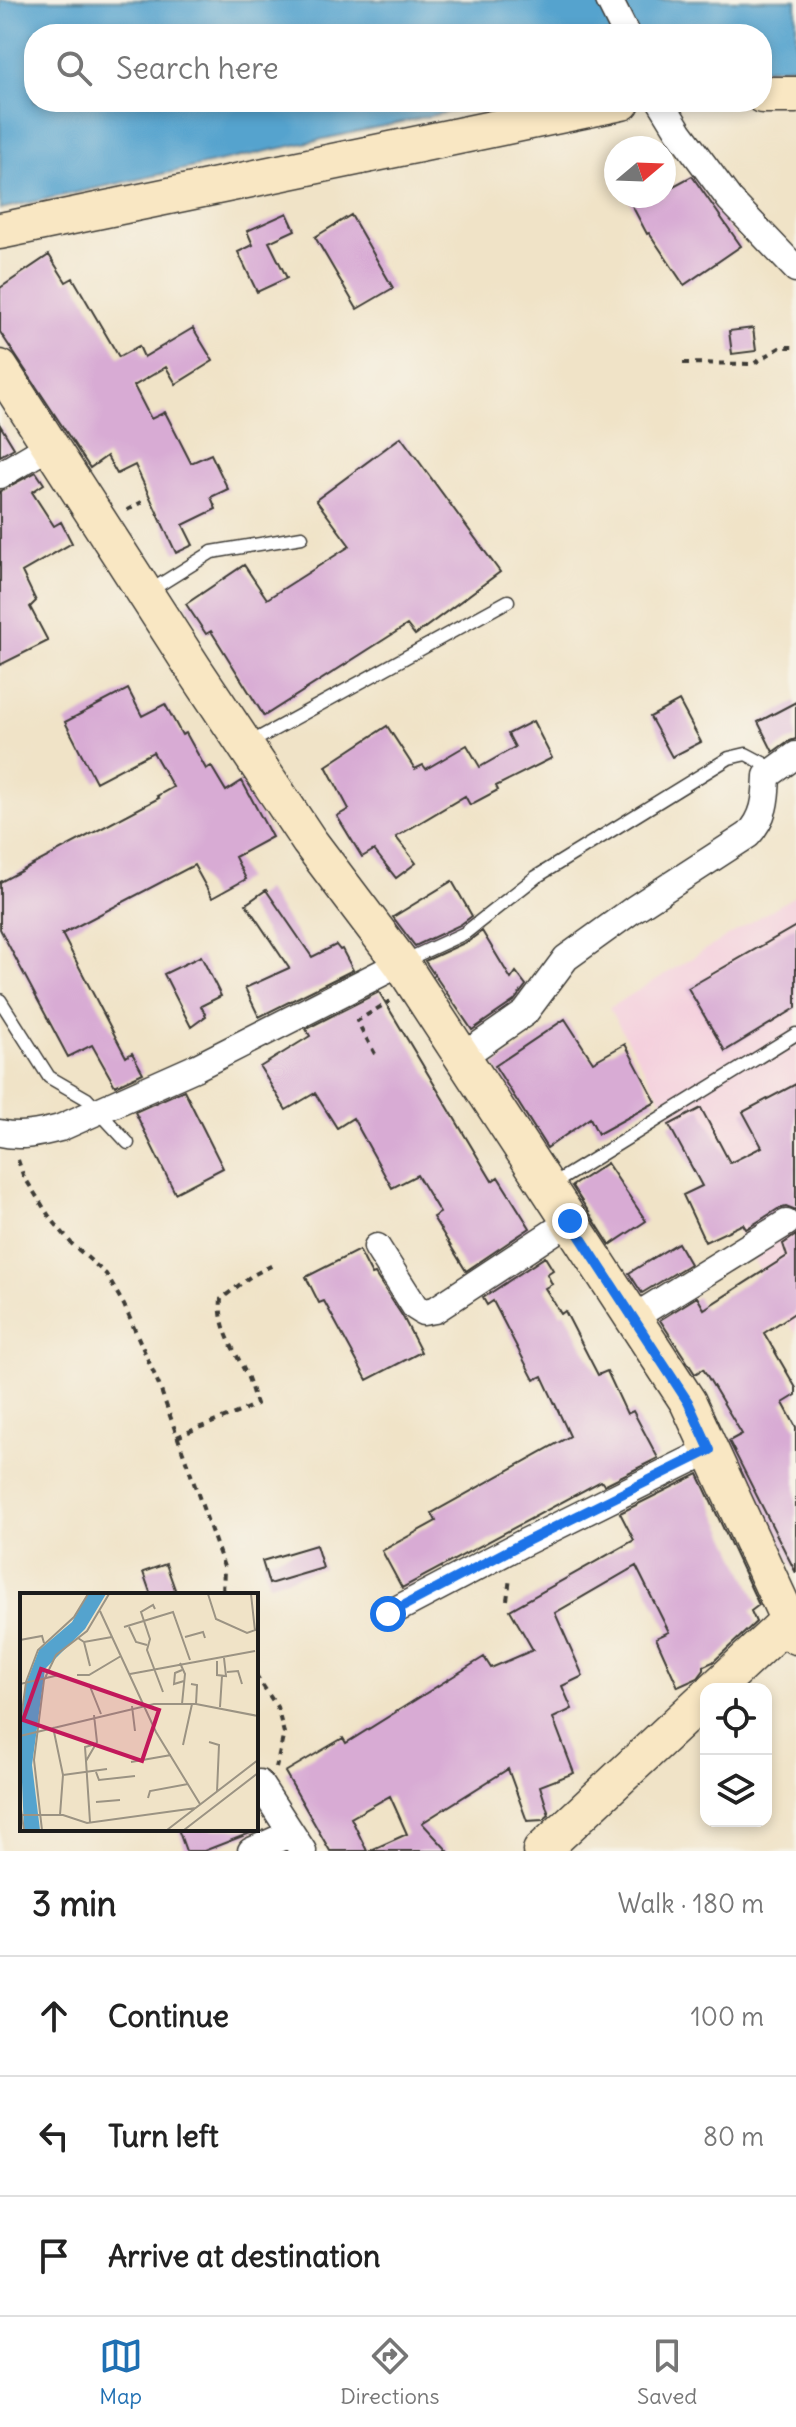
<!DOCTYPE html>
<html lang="en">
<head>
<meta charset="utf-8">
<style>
  :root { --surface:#fff; --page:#f2f2f2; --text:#222; --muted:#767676; --line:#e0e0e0; --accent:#1f6fb2 }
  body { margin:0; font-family:Delius,sans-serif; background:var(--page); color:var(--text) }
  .controls { position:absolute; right:24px; bottom:24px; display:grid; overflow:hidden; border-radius:16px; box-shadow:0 4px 12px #0003 }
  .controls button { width:72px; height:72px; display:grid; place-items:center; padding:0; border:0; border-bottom:2px solid var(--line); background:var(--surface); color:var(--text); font:40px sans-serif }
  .compass { position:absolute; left:604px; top:136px; width:72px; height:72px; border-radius:50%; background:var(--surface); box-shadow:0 4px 12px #0003; rotate:71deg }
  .stop { position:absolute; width:24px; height:24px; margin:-18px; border:6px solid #1a73e8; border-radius:50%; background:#fff }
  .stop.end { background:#1a73e8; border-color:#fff; box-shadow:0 2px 8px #0008 }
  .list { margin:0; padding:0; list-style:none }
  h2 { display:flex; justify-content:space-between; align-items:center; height:104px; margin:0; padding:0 32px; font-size:34px }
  h2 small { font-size:26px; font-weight:400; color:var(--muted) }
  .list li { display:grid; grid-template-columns:52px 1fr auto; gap:24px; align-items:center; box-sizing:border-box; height:120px; padding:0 32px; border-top:2px solid var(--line) }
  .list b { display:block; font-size:30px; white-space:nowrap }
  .list em { font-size:26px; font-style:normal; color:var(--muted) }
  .icon { flex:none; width:44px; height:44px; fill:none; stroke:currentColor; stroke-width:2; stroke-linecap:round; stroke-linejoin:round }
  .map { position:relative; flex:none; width:796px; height:1851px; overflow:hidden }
  .search { position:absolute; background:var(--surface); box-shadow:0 4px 12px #0003; left:24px; right:24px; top:24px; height:88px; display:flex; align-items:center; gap:20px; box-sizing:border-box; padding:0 28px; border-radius:32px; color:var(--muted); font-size:30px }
  .sheet { height:464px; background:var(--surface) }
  nav { display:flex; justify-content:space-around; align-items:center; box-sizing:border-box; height:112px; border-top:2px solid var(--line); background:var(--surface); font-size:22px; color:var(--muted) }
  nav a { display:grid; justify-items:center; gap:4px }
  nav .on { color:var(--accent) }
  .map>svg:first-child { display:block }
  .built { fill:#f4cfdd }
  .water { fill:#54a3ce; stroke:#386075; stroke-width:2 }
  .building { fill:#d8abd4 }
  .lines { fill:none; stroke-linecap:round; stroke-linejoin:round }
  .lane-casing { stroke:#3c3a36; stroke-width:15 }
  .street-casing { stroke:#3c3a36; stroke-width:29 }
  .secondary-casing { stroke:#3c3a36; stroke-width:39 }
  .path { stroke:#3c3a36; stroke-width:4; stroke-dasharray:6 6; stroke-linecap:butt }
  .lane { stroke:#fff; stroke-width:12 }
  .street { stroke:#fff; stroke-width:26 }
  .secondary { stroke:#f9e7c3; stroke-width:36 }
  .route { stroke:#1a73e8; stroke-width:10 }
  .inset-road { fill:none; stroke:#9b9383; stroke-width:2 }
  .view { fill:#c2185b; fill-opacity:0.15; stroke:#c2185b; stroke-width:4 }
  .inset-edge { fill:none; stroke:#1c1c1c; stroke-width:4 }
</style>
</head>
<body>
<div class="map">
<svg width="796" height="1851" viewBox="0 0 796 1851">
  <rect width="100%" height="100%" fill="#f7f3e8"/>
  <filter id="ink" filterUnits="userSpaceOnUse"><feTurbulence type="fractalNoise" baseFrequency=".0125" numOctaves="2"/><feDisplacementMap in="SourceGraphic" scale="16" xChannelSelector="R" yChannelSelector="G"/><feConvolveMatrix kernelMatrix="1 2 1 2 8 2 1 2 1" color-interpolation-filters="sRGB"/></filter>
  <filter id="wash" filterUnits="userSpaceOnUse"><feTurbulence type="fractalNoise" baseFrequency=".006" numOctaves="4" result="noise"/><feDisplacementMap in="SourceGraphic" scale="32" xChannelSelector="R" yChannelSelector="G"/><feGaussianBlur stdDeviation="1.8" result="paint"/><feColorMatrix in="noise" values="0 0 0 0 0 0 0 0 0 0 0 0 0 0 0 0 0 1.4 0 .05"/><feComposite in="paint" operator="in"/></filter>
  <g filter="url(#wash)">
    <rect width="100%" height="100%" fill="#f0e3c7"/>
    <!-- built -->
    <path class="built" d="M796 895V1334L609 1008Z"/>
    <!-- water -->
    <path class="water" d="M0 0H796V66L762 69V34H34V102H495L0 209Z"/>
    <g id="blocks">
      <!-- building -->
      <path class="building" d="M692 176 741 246 684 285 649 233 647 234 627 196H664V191Z
        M287 213 295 230 269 242 287 278 257 292 238 252 253 245 247 231Z
        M351 215 393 288 357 309 315 237Z
        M49 255 66 282 73 278 119 357 139 346 144 357 193 328 213 361 176 384 166 367 134 386 151 419 165 412 191 463 211 454 228 489 211 497 216 509 183 525 193 545 176 553 135 465 117 474 107 456 90 468 0 332V288Z
        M753 328 756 351 732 354 729 331Z
        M0 425 14 448 0 456Z
        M401 437 500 572 415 635 407 625 264 716 211 631 206 634 186 604 244 565 267 599 350 546 316 500Z
        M36 472 44 484 32 492 54 526 61 522 72 543 22 572 36 601 30 607 48 641 0 665V491Z
        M128 689 142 716 165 704 182 735 186 733 206 769 211 766 226 791 242 781 272 837 235 857 246 879 212 898 194 865 62 934 126 1057 132 1053 143 1073 115 1086 92 1045 68 1057 0 929V882L159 798 157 796 173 787 153 752 96 782 65 722Z
        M679 701 701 742 672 757 650 717Z
        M796 702V739L787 742 773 752 758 722Z
        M533 721 552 758 496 786 498 790 470 805 465 796 396 837 416 863 396 878 374 850 362 857 337 816 349 809 326 766 387 726 415 769 423 765 426 769 467 745 480 767 515 747 508 734Z
        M452 881 472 916 460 925 415 946 393 917Z
        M266 890 312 957 336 945 340 950 342 949 353 970 259 1017 245 988 289 968 246 904Z
        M796 926V1008L725 1051 688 988Z
        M482 931 511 979 516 972 526 985 514 1001 472 1030 425 961 469 941Z
        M201 956 221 996 201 1006 206 1016 191 1027 164 974Z
        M379 992 492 1181 498 1177 530 1228 466 1271 433 1217 440 1213 417 1175 392 1188 353 1118 337 1128 315 1093 286 1110 260 1067 310 1036 306 1029Z
        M565 1019 593 1062 625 1044 656 1102 598 1134 590 1118 547 1148 495 1066Z
        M796 1084V1211L786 1207 778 1209 746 1229 743 1224 705 1242 683 1195 702 1186 669 1125 701 1108 730 1163 762 1147 743 1112Z
        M184 1090 223 1168 175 1193 135 1112Z
        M607 1163 646 1221 610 1245 572 1186Z
        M796 1235V1312L764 1333 796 1388V1395L783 1403 796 1427V1573L729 1441 742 1434 703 1369 695 1374 660 1320 697 1297 704 1309 787 1256 783 1244Z
        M678 1243 690 1264 642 1293 629 1273Z
        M359 1250 372 1275 375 1274 403 1317 421 1352 367 1380 324 1301 319 1303 306 1277Z
        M545 1257 553 1270 547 1274 552 1284 545 1288 561 1314 565 1311 598 1375 607 1371 627 1414 633 1411 658 1458 604 1485 601 1481 402 1588 382 1551 436 1521 432 1513 570 1436 542 1376 534 1380 493 1301 487 1305 483 1298Z
        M698 1474 759 1605 751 1611 756 1622 713 1662 704 1666V1670L698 1678 678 1687 656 1638 669 1632 636 1566 555 1613 583 1676 562 1686 572 1709 553 1718 574 1773 540 1786 549 1815 543 1820 527 1821 508 1769 422 1823 448 1851H369L407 1834 390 1796 351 1818 367 1851H330L285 1772 343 1738 346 1743 484 1657 491 1668 533 1650 510 1610 634 1540 620 1513Z
        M316 1545 323 1568 269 1584 262 1561Z
        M166 1564 177 1595H151L143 1572Z
        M178 1829H258V1830L204 1851H186Z"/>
    </g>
  </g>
  <g filter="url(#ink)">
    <use href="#blocks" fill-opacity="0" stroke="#3c3a36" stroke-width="2"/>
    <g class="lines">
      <!-- lane casing -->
      <g class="lane-casing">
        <path id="lane" d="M148 592 212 552 302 537
          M248 744 508 601
          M404 961 465 933 536 877 729 758 746 754 776 770
          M0 1000 49 1077 87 1099 128 1143
          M550 1186 796 1034"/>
      </g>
      <!-- street casing -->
      <g class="street-casing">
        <path id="street" d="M609 0 626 34
          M661 102 680 133 730 200 796 269
          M0 475 49 446
          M462 1057 525 1013 566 958 634 909 748 835C765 817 766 800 767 776L796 755
          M0 1133C20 1138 41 1133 60 1128L197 1067 401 963
          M377 1247 415 1307 423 1312 435 1310 570 1221
          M633 1318 786 1223
          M388 1614 521 1544 710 1450
          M259 1783 303 1851
          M251 1851 291 1833"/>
      </g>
      <!-- secondary casing -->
      <g class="secondary-casing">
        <path id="secondary" d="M762 95H796
          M0 231 622 102
          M0 368 194 669 309 841 401 963 688 1402 796 1636
          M715 1689 789 1620
          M541 1851 706 1697"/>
      </g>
      <!-- path -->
      <path class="path" d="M683 363 753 364 781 347H796
        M127 510 142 502
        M375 1054 357 1021 390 1001
        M18 1160 23 1175 49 1216 72 1244 106 1274 124 1305 159 1385 224 1567 223 1595
        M177 1437C203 1425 231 1417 256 1404 253 1395 251 1386 248 1378 236 1351 218 1330 221 1299L251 1276 273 1265
        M507 1600 510 1578
        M256 1675 277 1707 284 1733 276 1768"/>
      <!-- lane -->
      <use href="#lane" class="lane"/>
      <!-- street -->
      <use href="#street" class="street"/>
      <!-- secondary -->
      <use href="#secondary" class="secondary"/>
    </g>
  </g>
  <g class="lines" filter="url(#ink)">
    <!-- route -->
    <path class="route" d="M388 1614 521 1544 710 1450 688 1402 570 1221"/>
  </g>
  <!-- overview -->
  <g transform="translate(20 1593)">
    <rect width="238" height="238" fill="#f0e3c7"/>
    <path d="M68 1H86L65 36 25 76 12 172 20 237H4L0 141 6 91 19 57 52 29Z" fill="#54a3ce"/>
    <path class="inset-road" d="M188 1 196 26 227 40 238 36M231 1 235 38M135 16 133 12 121 19 130 46 127 57 143 99M80 18 136 139 180 211M104 34 153 19 170 67M109 34 116 49 127 52M165 44 183 39 185 45M58 45 64 49 92 44M0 47 22 43 24 50M64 49 70 73M197 68V82L206 83 204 65M160 70 165 81 162 111M162 77 155 80 154 91 164 88M207 79 218 78 222 91M110 81 235 58M57 82H69L101 63M0 91 39 82M69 91 81 121M171 91 177 92 176 111M112 113 115 138M200 114 202 83M0 134 6 89 18 57 54 24 68 1M33 134 43 182 40 222M0 143 134 111H176L238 123M189 149 199 152 197 199M163 152 172 111M66 168 65 154 76 151M111 169 151 162M76 179 79 187 115 183M43 182 87 176M128 205 130 198 168 191M76 209 100 207M0 210 4 237M0 222H43L67 230 176 215M70 229 66 168 77 149 74 122M22 237 14 167 24 87 36 62 67 38 89 1M147 237 238 167M164 237 238 180"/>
    <path class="view" d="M21 76 139 117 122 168 3 127Z"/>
    <rect width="238" height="238" class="inset-edge"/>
  </g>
</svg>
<div class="controls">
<button><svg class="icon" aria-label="locate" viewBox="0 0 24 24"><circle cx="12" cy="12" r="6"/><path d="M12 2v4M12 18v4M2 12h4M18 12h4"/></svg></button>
<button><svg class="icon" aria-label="layers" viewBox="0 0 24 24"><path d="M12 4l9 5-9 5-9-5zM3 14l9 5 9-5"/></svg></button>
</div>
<svg class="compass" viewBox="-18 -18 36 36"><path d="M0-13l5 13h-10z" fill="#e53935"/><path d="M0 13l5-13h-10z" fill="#767676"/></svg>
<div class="stop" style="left:388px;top:1614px"></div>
<div class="stop end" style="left:570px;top:1221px"></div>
<div class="search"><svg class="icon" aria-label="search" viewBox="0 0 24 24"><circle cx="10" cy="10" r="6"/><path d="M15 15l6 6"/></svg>Search here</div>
</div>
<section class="sheet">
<h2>3 min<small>Walk · 180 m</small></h2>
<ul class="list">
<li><svg class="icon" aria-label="ahead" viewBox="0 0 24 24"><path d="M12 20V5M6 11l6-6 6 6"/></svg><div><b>Continue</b></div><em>100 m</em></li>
<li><svg class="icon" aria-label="left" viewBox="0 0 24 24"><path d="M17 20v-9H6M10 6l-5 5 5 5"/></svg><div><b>Turn left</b></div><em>80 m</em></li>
<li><svg class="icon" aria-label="arrive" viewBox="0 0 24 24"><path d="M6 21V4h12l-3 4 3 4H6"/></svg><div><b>Arrive at destination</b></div></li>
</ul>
</section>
<nav>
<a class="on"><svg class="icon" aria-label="map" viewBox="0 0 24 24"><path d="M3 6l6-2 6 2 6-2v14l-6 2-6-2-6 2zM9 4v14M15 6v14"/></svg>Map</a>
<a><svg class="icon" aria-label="directions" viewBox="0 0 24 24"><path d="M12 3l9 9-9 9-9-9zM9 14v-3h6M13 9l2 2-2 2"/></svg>Directions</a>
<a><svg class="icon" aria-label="saved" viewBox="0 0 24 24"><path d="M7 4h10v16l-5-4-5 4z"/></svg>Saved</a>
</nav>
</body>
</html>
